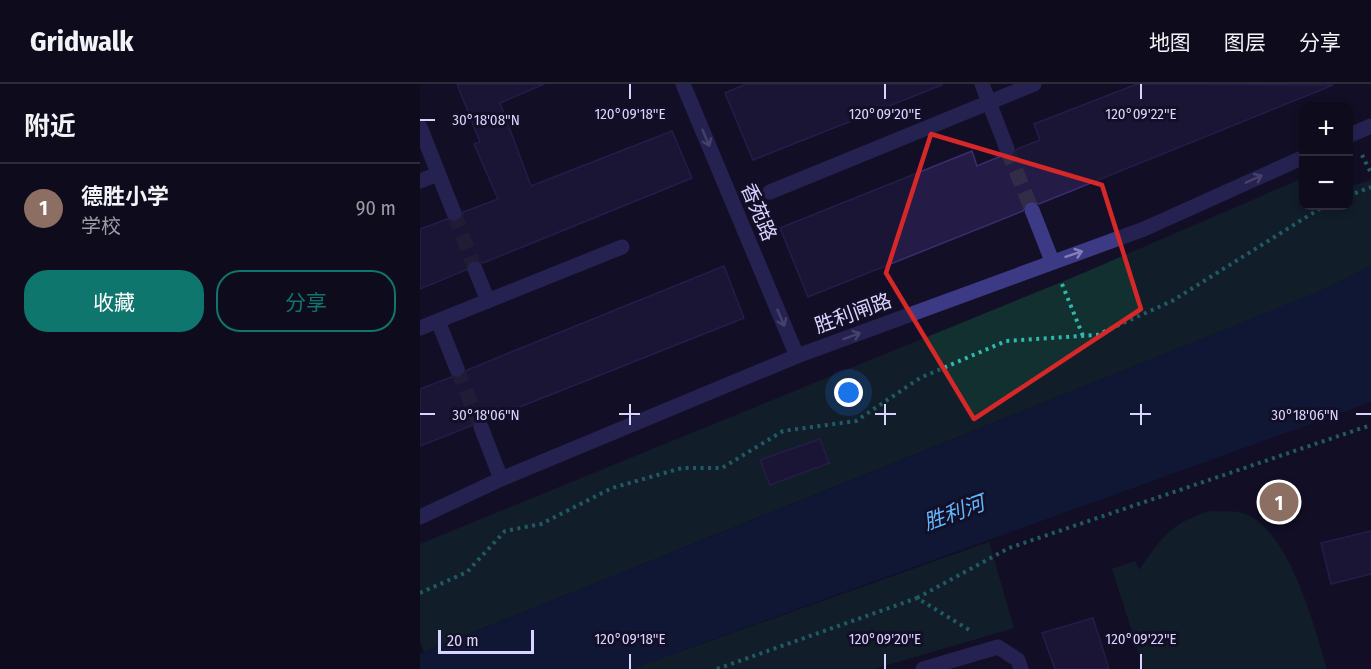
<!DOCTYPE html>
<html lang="zh">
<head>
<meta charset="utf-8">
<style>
  :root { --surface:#0e0b1c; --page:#171425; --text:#f1f3f6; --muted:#9b9ba3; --line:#2e2b3b; --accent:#0f766e }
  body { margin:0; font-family:"Fira Sans Condensed","Noto Sans SC",sans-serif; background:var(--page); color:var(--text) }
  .controls { position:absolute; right:18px; top:18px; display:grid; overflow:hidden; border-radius:12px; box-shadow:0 3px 9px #0003 }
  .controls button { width:54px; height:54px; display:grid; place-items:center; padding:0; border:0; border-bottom:2px solid var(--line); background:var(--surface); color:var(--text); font:30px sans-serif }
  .scale { position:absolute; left:18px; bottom:15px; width:96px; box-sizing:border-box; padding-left:6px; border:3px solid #d9d4ff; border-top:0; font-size:16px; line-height:21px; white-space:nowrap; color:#d9d4ff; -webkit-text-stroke:4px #130f26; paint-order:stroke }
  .you { position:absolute; left:429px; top:309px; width:21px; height:21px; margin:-15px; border:4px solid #fff; border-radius:50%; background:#1a73e8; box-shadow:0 0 0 9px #1a73e833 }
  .badge { display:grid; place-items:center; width:39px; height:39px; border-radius:50%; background:var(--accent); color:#fff; font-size:20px; font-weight:700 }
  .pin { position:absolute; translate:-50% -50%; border:3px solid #fff; box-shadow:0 2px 6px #0006 }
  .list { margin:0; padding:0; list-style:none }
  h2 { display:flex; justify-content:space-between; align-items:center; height:78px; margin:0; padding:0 24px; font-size:26px }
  h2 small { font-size:20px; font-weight:400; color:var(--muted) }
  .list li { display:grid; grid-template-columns:39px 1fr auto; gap:18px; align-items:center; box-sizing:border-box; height:90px; padding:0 24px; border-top:2px solid var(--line) }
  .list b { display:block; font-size:22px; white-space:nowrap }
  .list p { margin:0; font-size:20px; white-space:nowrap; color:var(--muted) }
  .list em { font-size:20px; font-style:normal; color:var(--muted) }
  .actions { display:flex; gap:12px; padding:18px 24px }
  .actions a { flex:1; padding:14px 0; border:2px solid var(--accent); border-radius:24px; text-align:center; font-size:21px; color:var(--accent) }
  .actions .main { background:var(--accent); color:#fff }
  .map { position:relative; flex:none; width:951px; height:585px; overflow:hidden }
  header { display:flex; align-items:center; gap:36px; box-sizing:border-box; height:84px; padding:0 30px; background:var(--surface); border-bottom:2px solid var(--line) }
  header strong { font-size:28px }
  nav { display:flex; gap:33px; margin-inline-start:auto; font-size:21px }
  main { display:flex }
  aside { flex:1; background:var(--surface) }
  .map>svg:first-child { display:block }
  .green { fill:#12302f }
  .water { fill:#0c2248 }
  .building { fill:#241b47; stroke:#3b2d73; stroke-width:1.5 }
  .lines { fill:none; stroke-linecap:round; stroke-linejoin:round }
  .minor-tunnel { stroke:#312d47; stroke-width:15; stroke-dasharray:15 8; stroke-linecap:butt }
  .path { stroke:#2fb8b0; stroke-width:4; stroke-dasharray:3 4.5; stroke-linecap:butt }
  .minor { stroke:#3d3a85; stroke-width:15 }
  .oneway { stroke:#837fbc }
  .marked { fill:none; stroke:#d62828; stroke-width:4.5; stroke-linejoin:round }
  .ticks { fill:none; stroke:#d9d4ff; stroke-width:2 }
  .labels { text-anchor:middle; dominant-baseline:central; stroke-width:6; stroke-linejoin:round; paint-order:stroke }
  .street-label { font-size:20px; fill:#d9d4ff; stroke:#130f26 }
  .water-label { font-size:21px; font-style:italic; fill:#62b6ff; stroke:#130f26 }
  .ticks-label { font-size:15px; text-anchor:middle; fill:#d9d4ff; stroke:#130f26; stroke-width:6; stroke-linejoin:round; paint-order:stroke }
</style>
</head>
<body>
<header>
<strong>Gridwalk</strong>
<nav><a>地图</a><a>图层</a><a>分享</a></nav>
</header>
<main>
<aside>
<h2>附近<small></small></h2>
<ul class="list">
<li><span class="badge" style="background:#8d6e63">1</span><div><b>德胜小学</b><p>学校</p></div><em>90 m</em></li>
</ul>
<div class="actions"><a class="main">收藏</a><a>分享</a></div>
</aside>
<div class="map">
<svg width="951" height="585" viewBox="0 0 951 585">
  <rect width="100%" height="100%" fill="#130f26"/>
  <!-- green -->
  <path class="green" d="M883 94 884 122H928L929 103 951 96V182L898 208 4 568 0 556V460L661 190Z
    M789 427C799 428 812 426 822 429 870 444 894 543 907 585H724L692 485 715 477 719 486C743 452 749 441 789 427Z
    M569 458 594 544 454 585H211Z"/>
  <!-- water -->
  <path class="water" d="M951 182V318L211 585H0V570L898 208Z"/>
  <!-- building -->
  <path class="building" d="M37 0H124L80 19 111 102 252 47 272 94 63 179 57 176H51L46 186 0 205V145L27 135 37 138 42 135 43 128 78 115 54 60 60 58Z
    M326 0H522V1L333 76 305 9Z
    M717 0 913 1 619 120 608 117 603 127 388 213 360 144 552 67 557 82 581 72 591 74 597 65 620 56 614 40Z
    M304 182 324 234 67 336 57 334 51 342 0 362V305L31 293 41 294 47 286Z
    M400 355 409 379 350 401 340 376Z
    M951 447V490L911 500 901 459Z
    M673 534 689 585H635L622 549Z"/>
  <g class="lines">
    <!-- minor-tunnel -->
    <path class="minor-tunnel" d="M587 65 612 126
      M34 129 55 185
      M37 285 61 343"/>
    <!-- path -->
    <path class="path" d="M942 71 951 89
      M928 112 951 103
      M642 200 663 252
      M0 509 47 488 85 447 121 440 192 404 262 384H302L363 347 436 337 500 294 586 257 677 251 752 217 904 122
      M497 514 589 464 951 341
      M297 585 497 514 551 547"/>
    <!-- minor -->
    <path class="minor" d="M263 0 377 272
      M562 0 587 65
      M0 43 34 129
      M928 52 951 42
      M0 97 18 90
      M350 108 614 0
      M612 126 632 177
      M55 185 68 217
      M18 237 37 285
      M0 244 202 163
      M61 343 81 395
      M0 433 81 395 377 272 724 145 884 73
      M503 585 578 563 598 576 601 585"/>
  </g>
  <!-- one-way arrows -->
  <defs><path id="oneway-shaft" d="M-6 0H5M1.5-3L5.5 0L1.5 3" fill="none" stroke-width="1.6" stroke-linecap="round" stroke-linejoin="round" transform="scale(1.5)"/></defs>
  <g class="oneway">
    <use href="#oneway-shaft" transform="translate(286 54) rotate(67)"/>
    <use href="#oneway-shaft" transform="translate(834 95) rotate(-24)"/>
    <use href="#oneway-shaft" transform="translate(654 170) rotate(-19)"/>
    <use href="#oneway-shaft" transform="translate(361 234) rotate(67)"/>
    <use href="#oneway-shaft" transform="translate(432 252) rotate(-20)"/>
  </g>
  <!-- marked area -->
  <path d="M0 0H951V585H0ZM511 50 682 101 721 225 554 335 466 189Z" fill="#130f26" fill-opacity=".55" fill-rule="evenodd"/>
  <path class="marked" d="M511 50 682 101 721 225 554 335 466 189Z"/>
  <!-- ticks -->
  <path class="ticks" d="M210 0V15M465 0V15M721 0V15M0 36H15M210 320V341M465 320V341M721 320V341M0 330H15M199 330H220M455 330H476M710 330H731M936 330H951M210 570V585M465 570V585M721 570V585"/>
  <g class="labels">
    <!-- street labels -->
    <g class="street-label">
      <text transform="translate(339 128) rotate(67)">香苑路</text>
      <text transform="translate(433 229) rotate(-20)">胜利闸路</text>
    </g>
    <!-- water labels -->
    <g class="water-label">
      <text transform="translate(534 429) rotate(-20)">胜利河</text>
    </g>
  </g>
  <g class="ticks-label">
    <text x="210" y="35">120°09'18"E</text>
    <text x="465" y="35">120°09'20"E</text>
    <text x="721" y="35">120°09'22"E</text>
    <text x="66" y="41">30°18'08"N</text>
    <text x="66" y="336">30°18'06"N</text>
    <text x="885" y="336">30°18'06"N</text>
    <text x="210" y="560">120°09'18"E</text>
    <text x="465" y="560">120°09'20"E</text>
    <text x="721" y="560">120°09'22"E</text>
  </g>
</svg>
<div class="controls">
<button>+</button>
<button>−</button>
</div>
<div class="scale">20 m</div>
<div class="you"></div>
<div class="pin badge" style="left:859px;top:418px;background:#8d6e63">1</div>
</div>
</main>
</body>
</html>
